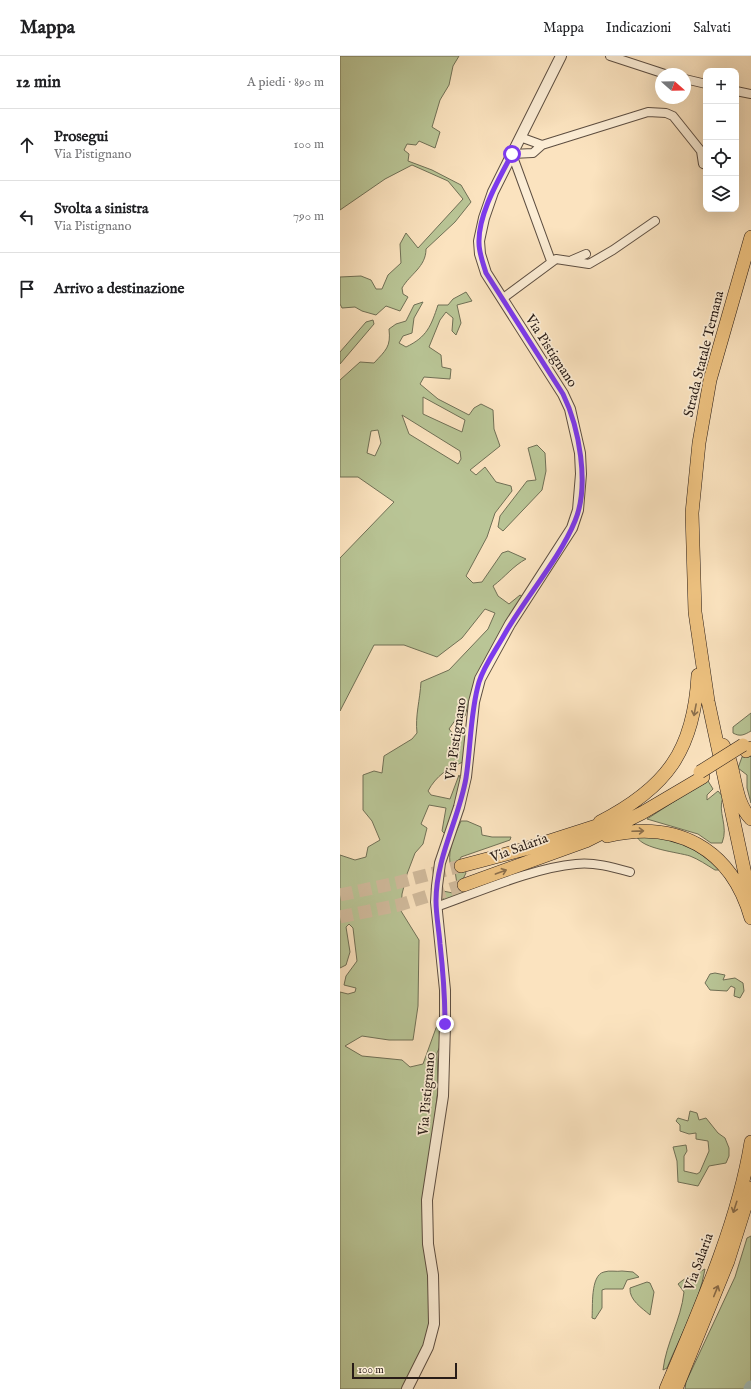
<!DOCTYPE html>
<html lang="it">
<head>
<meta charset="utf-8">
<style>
  :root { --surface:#fff; --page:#f2f2f2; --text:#202124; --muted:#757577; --line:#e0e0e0 }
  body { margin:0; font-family:"IM FELL English",serif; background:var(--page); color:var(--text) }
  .controls { position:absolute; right:12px; top:12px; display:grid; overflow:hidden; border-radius:8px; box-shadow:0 4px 16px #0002 }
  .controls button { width:36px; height:36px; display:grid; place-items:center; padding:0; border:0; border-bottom:1px solid var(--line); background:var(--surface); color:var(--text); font:20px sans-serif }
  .compass { position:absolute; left:315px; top:12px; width:36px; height:36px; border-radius:50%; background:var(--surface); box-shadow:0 4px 16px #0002; rotate:110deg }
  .scale { position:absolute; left:12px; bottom:10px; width:105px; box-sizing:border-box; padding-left:4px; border:2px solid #281c17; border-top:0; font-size:11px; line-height:14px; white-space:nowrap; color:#281c17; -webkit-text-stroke:3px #fcedd5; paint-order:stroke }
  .stop { position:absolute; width:12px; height:12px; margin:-9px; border:3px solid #7c3aed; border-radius:50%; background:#fff }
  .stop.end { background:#7c3aed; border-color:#fff; box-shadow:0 1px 4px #0008 }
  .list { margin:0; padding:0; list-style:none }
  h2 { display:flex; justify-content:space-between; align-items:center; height:52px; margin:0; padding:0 16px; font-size:17px }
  h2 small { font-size:13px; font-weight:400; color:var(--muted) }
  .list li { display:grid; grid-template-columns:26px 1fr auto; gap:12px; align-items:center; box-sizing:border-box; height:72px; padding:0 16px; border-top:1px solid var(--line) }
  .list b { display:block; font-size:15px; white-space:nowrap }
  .list p { margin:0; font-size:13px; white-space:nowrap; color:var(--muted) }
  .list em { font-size:13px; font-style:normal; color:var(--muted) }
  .icon { flex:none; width:22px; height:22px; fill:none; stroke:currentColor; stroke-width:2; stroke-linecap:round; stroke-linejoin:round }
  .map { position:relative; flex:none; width:411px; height:1333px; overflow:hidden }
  header { display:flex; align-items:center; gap:24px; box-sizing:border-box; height:56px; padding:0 20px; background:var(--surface); border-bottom:1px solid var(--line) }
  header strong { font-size:19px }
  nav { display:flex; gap:22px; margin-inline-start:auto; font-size:14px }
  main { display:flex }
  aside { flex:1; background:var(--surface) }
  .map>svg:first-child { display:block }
  .green { fill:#b9c596; stroke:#707056; fill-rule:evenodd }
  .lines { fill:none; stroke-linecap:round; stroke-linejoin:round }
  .river { stroke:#a1bdba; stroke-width:13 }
  .trunk-tunnel { stroke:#d1bb9d; stroke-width:13; stroke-dasharray:13 6; stroke-linecap:butt }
  .minor-casing { stroke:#5d4e41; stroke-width:10 }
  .tertiary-casing { stroke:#5d4e41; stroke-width:12 }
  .trunk-casing { stroke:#281c17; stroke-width:14 }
  .minor { stroke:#fcedd5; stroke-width:8 }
  .tertiary { stroke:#fcedd5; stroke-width:10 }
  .trunk { stroke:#eec280; stroke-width:13 }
  .trunk-bridge-casing { stroke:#281c17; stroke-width:14; stroke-linecap:butt }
  .trunk-bridge { stroke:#eec280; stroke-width:13 }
  .oneway { stroke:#8b6f4c }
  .route { stroke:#7c3aed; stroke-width:5 }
  .labels { text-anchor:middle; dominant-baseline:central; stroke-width:3.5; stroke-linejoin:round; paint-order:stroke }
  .street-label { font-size:14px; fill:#281c17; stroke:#fcedd5 }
</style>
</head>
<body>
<header>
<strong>Mappa</strong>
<nav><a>Mappa</a><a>Indicazioni</a><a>Salvati</a></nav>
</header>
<main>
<aside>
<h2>12 min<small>A piedi · 890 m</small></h2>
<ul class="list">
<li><svg class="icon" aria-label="ahead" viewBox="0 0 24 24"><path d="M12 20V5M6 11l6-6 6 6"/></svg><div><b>Prosegui</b><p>Via Pistignano</p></div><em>100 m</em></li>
<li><svg class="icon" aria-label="left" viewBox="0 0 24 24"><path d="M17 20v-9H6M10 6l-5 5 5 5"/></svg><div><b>Svolta a sinistra</b><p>Via Pistignano</p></div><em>790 m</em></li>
<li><svg class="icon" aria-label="arrive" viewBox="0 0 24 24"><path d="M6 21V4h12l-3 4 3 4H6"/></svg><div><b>Arrivo a destinazione</b></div></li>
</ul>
</aside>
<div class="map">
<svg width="411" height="1333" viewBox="0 0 411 1333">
  <rect width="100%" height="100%" fill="#fbe3bf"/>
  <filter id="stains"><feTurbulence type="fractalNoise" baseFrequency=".005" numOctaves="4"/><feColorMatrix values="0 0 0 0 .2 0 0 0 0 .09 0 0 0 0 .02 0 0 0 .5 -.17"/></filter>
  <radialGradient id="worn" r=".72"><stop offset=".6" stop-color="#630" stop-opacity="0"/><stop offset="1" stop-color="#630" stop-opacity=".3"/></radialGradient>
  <!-- green -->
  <path class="green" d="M0 0H119L113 10 109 29 100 44 92 71 100 76 95 92 79 85 76 89 67 88 64 94 69 98 68 105 92 114 121 129 131 146 115 166 86 193C86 211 70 218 62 232L63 238 68 241 60 255 46 250 36 259 22 255 15 251 2 252 0 248V221L21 220 31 224 36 233H42L48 219 61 207 60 188 66 177 78 192 123 143 108 125 72 109 45 123 0 154Z
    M126 236 132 245 117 249 121 267 116 279 112 275 113 262 106 256 100 264 89 291 101 299 102 311 111 313 110 323 84 321 80 328 98 343 129 359 134 352 141 348 153 354 154 373 160 390 130 414 136 419 145 411 156 426 171 430 172 435 155 457 147 481 126 520 133 527 142 526 162 497 168 495 186 503C173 510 165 521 153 530L158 540 169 548 180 539 183 541 164 569 136 620 125 660 116 663 109 673 114 679 123 671 127 675 123 706C108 712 96 720 88 735L91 739 110 743 119 719 122 727 105 778 102 775 106 752 89 749 81 768 87 772 83 788 75 797 67 818 62 838 61 855 79 884 78 950 73 984H49L22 980 5 990 22 1000 62 1004 70 1011 83 1008 96 972 101 965V988L97 997 98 1032 92 1086 88 1221 90 1268 85 1290 62 1333H0V936L8 938 15 936 16 932 4 929 6 920 17 905 13 872 9 868 6 871 10 896 6 909 0 912V799L15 804 26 801 28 791 40 784 32 765 23 754V719L34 715 42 717 44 700 72 683 77 677C75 660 80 644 81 626L109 614 148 573 155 557 145 553 122 582 97 601 64 589H34L0 655V502L54 446 18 421H0V324L20 306 34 307C46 294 51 291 49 273L56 268 66 265 74 249 83 246 74 262 72 277 63 280 59 287 66 291C87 281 91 270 98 249H108L113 243ZM83 341 125 364 122 376 83 358ZM62 359 120 395 121 403 118 408 69 378ZM38 374 41 387 35 400 27 397 31 375Z
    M33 264 34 268 0 308V296L26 266Z
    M197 389 205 397 206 415 202 434 163 475 158 471 160 460 187 425 196 424 188 392Z
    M411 657V675C404 679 400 681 393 677V671Z
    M411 696V747L407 732V719L398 712 402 701Z
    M368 725 373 733 367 739V744L378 735 383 741C377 756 389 770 382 787H371L358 778 307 763 358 730Z
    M121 765H127L141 771 142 779 152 781H171L170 784 121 801 119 805 126 817 121 827 153 823 150 831 103 845V835L113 837 118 835 114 808 110 807C108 792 115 778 121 765Z
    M297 781C304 781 312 780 319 781 338 782 367 800 379 814H375C367 809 358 803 350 800 337 796 303 793 297 781Z
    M375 917 385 919 383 924 395 922 403 927 404 935 400 942 394 940 395 932 391 930 387 935 370 934 365 927 370 918Z
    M350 1055 357 1057 359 1064 366 1062 378 1077 385 1082 389 1092V1100L386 1107 369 1110 358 1130 338 1126 337 1105 333 1091 346 1089 347 1095 344 1100V1115L357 1118 360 1116 369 1095 368 1085 356 1083V1077L349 1078 340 1075V1069L336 1065 338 1062 348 1065Z
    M411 1180V1333H345L346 1326 395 1221 407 1182Z
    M365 1213C359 1248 340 1280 327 1312L323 1314C326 1287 341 1264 344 1236L338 1228 343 1224Z
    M282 1215 293 1216 299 1221 287 1224 283 1233H265L262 1234V1252L255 1263 252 1262C253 1252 250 1219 264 1216 269 1214 277 1216 282 1215Z
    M307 1226 310 1227 314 1236 310 1259C302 1252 289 1244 290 1232Z"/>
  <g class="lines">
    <!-- river -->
    <path class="river" d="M410 1333 411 1331"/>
    <!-- trunk-tunnel -->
    <path class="trunk-tunnel" d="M0 839 56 827 121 810
      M0 861 59 849 124 829"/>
    <!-- minor casing -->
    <g class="minor-casing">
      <path id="minor" d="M270 0 325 18
        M345 23 366 28
        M396 35 411 38
        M180 81 202 89
        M361 95 363 108 366 109
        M232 204 246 198
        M211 205 172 98 193 97 202 89 308 56 326 57 333 60 361 95 366 98
        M162 243 216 203 249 208 273 194 315 165
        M96 851C139 836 192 812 236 808 254 806 272 811 290 816"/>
    </g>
    <!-- tertiary casing -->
    <g class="tertiary-casing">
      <path id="tertiary" d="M67 1333 88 1291 94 1268 93 1219 88 1188 87 1144 103 1040 105 968V934L96 846 97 830 100 807 119 751 126 721 134 646 140 623 170 568 232 472 238 454 241 418 240 397 230 353 223 338 146 217 140 198 139 185 144 162 153 136 221 0"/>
    </g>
    <!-- trunk casing -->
    <g class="trunk-casing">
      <path id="trunk" d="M411 181 370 324 359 387 352 457 355 556 368 645 411 846
        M383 689C397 712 392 743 411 763
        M406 695 411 692
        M260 766C326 732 354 695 358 619
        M267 780C336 763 391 792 411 862
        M121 810 185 793 269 766
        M124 829 246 785 302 757 363 721
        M326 1333C358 1257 398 1168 411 1086
        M336 1333 388 1205 411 1132"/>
    </g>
    <!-- minor -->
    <use href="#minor" class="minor"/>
    <!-- tertiary -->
    <use href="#tertiary" class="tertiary"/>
    <!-- trunk -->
    <use href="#trunk" class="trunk"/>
    <!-- trunk-bridge casing -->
    <g class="trunk-bridge-casing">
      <path id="trunk-bridge" d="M360 716 403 689"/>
    </g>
    <!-- trunk-bridge -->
    <use href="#trunk-bridge" class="trunk-bridge"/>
  </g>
  <!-- one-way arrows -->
  <defs><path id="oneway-shaft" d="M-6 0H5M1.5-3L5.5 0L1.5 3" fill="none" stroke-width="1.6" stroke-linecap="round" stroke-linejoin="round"/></defs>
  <g class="oneway">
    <use href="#oneway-shaft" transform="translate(355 654) rotate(101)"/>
    <use href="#oneway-shaft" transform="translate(298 775) rotate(-2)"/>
    <use href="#oneway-shaft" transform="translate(161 816) rotate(-20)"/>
    <use href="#oneway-shaft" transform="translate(395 1151) rotate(108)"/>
    <use href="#oneway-shaft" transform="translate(376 1235) rotate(-68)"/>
  </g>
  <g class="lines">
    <!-- route -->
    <path class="route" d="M105 968C105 941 103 915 100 888 99 874 96 859 96 845 96 801 119 763 126 722 131 690 130 657 139 626 144 610 155 595 163 581 184 543 219 504 235 465 250 429 239 371 223 338L146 217C143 207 139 197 139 187 138 158 159 123 172 98"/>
  </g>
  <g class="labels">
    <!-- street labels -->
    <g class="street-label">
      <text transform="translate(211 295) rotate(57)">Via Pistignano</text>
      <text transform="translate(364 298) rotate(-76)">Strada Statale Ternana</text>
      <text transform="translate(116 683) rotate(-82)">Via Pistignano</text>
      <text transform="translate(179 792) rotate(-20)">Via Salaria</text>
      <text transform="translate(87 1038) rotate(-85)">Via Pistignano</text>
      <text transform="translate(359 1206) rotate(-70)">Via Salaria</text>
    </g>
  </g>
  <rect width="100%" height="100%" filter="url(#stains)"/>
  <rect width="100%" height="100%" fill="url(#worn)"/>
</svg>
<div class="controls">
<button>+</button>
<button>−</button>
<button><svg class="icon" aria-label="locate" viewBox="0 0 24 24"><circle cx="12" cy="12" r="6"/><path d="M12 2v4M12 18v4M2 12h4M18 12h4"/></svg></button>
<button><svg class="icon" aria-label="layers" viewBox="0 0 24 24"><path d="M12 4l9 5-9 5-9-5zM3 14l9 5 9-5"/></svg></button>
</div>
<svg class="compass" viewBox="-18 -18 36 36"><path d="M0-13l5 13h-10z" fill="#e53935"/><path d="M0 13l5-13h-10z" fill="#757577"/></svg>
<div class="scale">100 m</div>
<div class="stop" style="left:172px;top:98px"></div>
<div class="stop end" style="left:105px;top:968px"></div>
</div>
</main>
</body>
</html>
